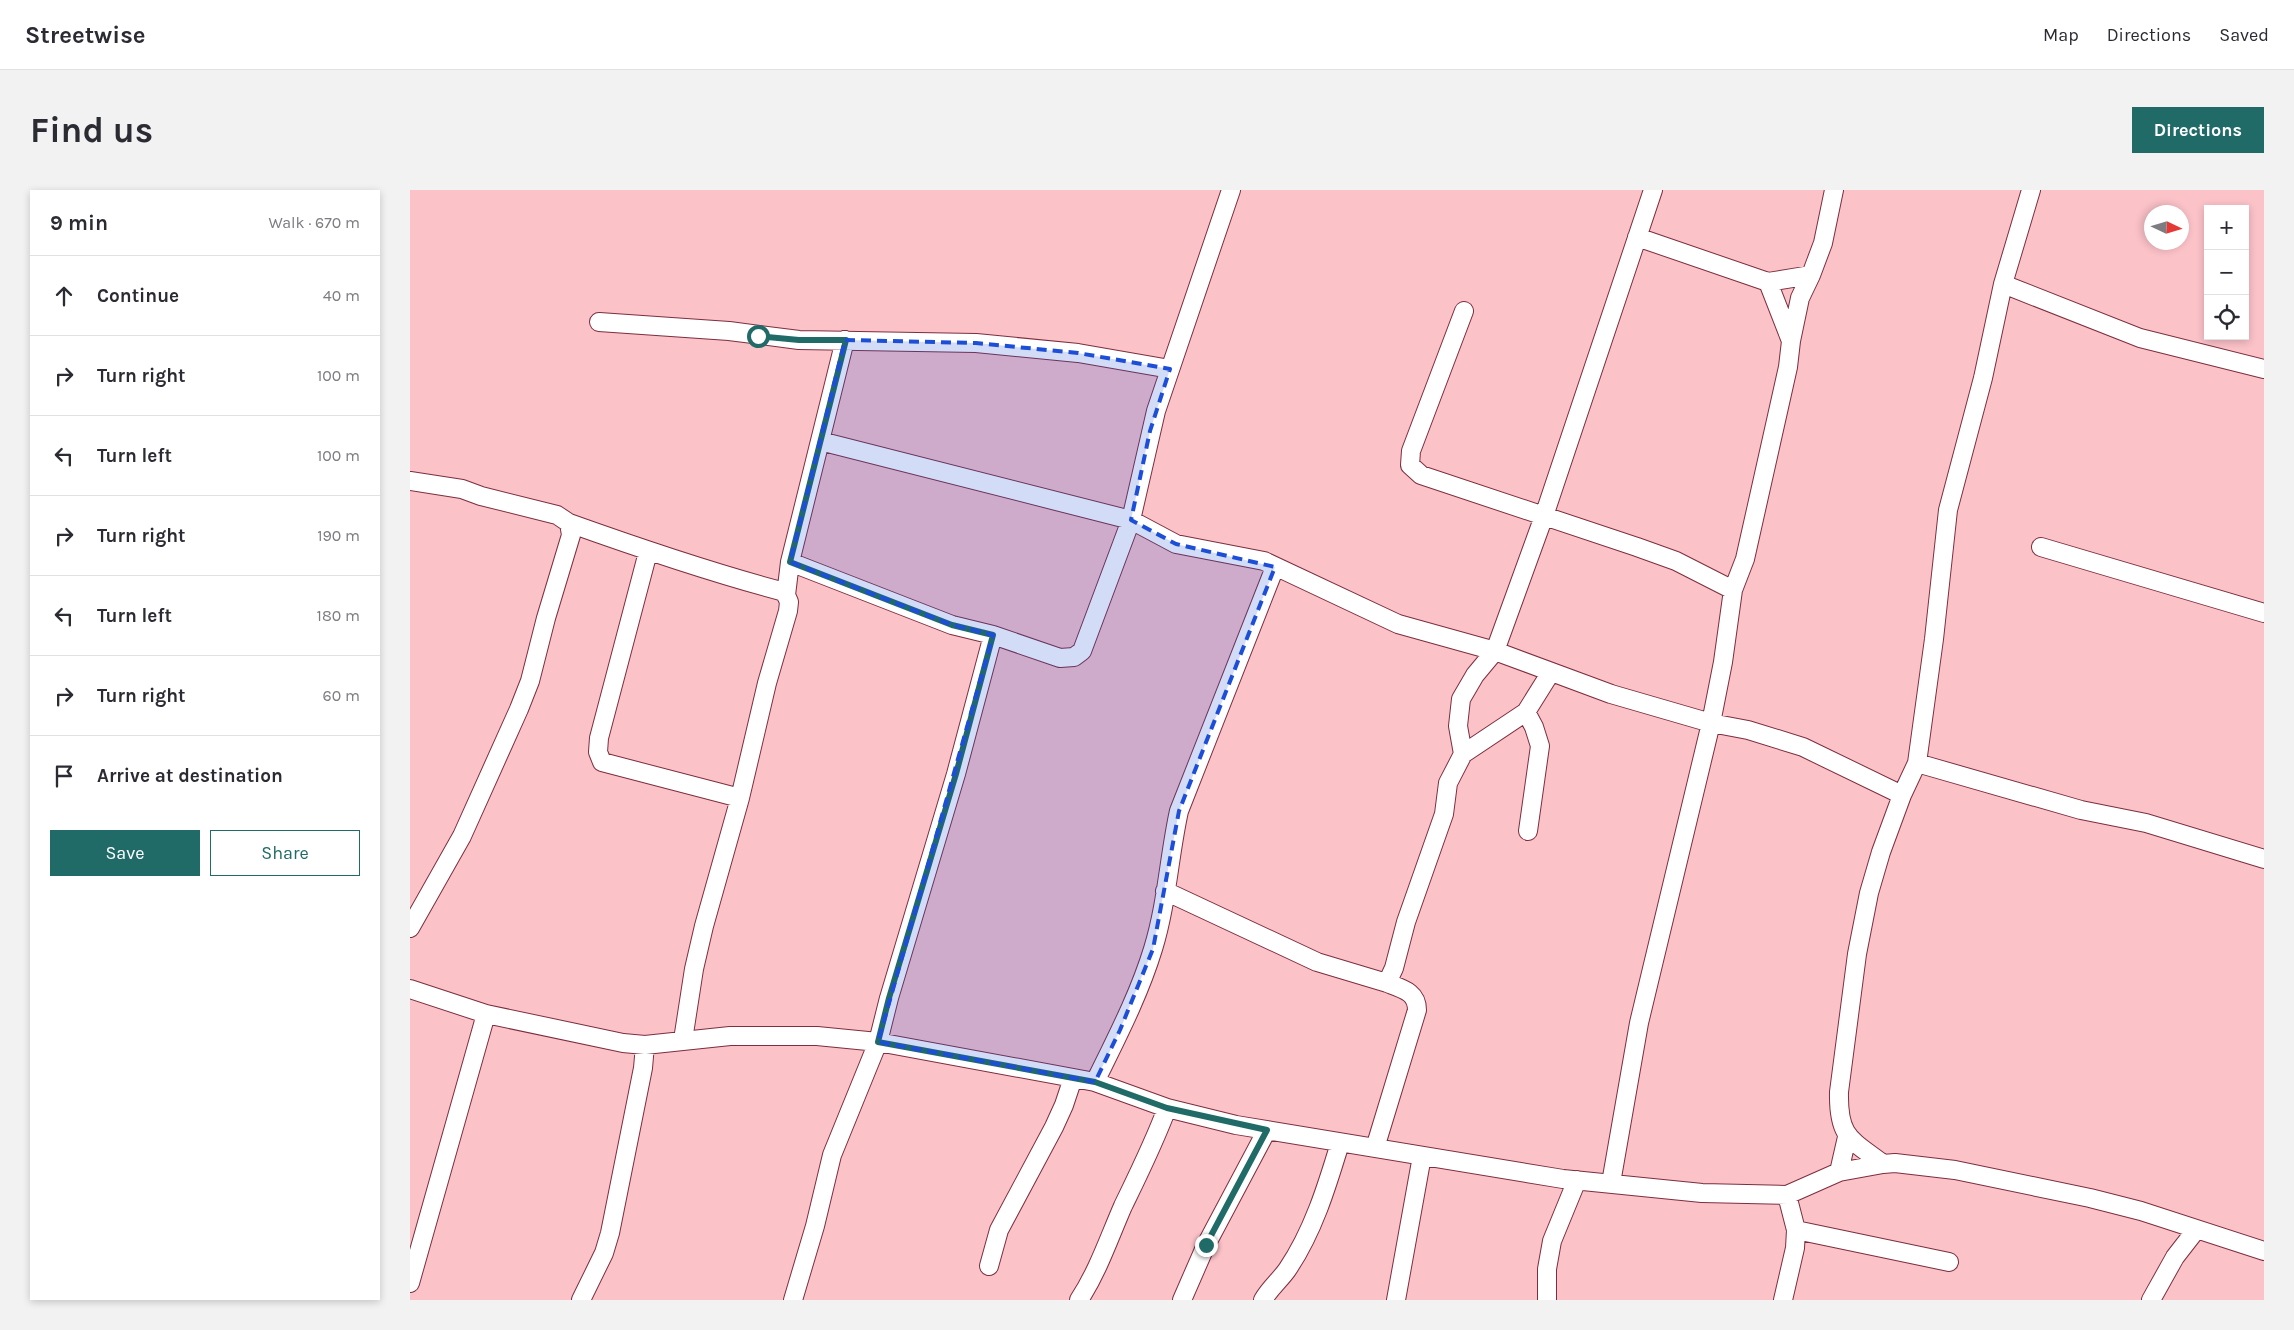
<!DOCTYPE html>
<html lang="en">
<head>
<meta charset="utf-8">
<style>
  :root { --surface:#fff; --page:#f2f2f3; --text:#2b2b33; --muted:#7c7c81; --line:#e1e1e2; --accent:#206b68 }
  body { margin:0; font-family:Karla,sans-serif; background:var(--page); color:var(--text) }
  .controls { position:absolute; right:15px; top:15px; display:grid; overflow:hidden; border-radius:0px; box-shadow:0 2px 8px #0003 }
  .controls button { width:45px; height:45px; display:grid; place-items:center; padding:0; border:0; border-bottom:1px solid var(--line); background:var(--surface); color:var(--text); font:25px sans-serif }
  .compass { position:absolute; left:1734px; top:15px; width:45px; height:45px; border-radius:50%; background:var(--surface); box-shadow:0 2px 8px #0003; rotate:94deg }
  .stop { position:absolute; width:15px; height:15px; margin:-11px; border:4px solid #206b68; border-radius:50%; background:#fff }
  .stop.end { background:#206b68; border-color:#fff; box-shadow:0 1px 5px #0008 }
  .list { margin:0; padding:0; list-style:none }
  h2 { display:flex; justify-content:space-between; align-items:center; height:65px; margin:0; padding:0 20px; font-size:21px }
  h2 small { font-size:16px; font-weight:400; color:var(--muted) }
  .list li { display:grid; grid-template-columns:32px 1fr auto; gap:15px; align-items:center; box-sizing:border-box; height:80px; padding:0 20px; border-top:1px solid var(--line) }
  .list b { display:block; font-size:19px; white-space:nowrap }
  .list em { font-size:16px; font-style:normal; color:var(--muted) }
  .actions { display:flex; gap:10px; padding:15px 20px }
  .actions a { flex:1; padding:11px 0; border:1px solid var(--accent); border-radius:0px; text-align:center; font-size:18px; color:var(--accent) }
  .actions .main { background:var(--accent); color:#fff }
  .icon { flex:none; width:28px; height:28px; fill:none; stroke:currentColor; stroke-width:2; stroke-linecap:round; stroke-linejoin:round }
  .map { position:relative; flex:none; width:1854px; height:1110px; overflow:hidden; border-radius:0px }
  header { display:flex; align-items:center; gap:30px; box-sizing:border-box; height:70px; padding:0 25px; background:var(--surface); border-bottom:1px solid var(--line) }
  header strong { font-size:24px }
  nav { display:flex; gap:28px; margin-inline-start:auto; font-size:18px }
  .intro { display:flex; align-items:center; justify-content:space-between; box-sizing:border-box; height:120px; padding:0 30px }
  h1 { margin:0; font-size:35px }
  .button { padding:12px 22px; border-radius:0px; background:var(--accent); color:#fff; font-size:18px; font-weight:700 }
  main { display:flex; gap:30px; padding:0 30px }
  aside { flex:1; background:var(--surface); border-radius:0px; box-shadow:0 2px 8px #0003 }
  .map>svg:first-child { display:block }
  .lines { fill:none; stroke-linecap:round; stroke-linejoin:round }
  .street-casing { stroke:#7c2e3e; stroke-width:20 }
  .street { stroke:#fff; stroke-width:18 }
  .route { stroke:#206b68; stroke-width:6 }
  .marked { fill:#1d4ed8; fill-opacity:0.2; stroke:#1d4ed8; stroke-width:4; stroke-dasharray:10 6; stroke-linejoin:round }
</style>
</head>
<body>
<header>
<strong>Streetwise</strong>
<nav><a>Map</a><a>Directions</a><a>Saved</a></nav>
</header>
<div class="intro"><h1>Find us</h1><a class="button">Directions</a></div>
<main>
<aside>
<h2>9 min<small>Walk · 670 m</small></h2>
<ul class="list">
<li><svg class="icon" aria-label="ahead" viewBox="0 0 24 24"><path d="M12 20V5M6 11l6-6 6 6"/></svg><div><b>Continue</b></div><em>40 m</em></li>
<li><svg class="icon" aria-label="right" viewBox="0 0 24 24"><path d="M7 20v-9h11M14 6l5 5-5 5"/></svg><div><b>Turn right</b></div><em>100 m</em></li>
<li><svg class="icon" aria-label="left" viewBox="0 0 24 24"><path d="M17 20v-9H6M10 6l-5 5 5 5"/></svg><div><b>Turn left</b></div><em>100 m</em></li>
<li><svg class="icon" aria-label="right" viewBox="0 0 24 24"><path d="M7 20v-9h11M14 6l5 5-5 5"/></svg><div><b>Turn right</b></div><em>190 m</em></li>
<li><svg class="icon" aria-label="left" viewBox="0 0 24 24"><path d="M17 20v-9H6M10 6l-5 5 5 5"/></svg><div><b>Turn left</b></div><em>180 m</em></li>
<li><svg class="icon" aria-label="right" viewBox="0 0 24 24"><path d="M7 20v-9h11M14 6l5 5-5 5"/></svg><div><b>Turn right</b></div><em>60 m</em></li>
<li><svg class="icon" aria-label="arrive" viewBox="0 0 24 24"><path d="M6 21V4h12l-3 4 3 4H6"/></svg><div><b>Arrive at destination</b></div></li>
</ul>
<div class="actions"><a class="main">Save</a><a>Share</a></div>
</aside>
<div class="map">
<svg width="1854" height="1110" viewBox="0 0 1854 1110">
  <rect width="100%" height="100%" fill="#fbc2c8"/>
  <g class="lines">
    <!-- street casing -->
    <g class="street-casing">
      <path id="street" d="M1227 47 1358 92 1401 85
        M1358 92 1381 151
        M1593 94 1730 148 1854 179
        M1054 121 1001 261 1000 275 1011 285 1227 357 1266 371 1323 400
        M189 132 319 141 389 150 566 153 668 163 760 179
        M410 251 721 330 766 354 854 371 988 434 1085 461 1201 504 1301 533 1338 540 1393 557 1492 605
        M0 291 52 299 71 306 147 325 159 333 161 345 136 428 120 491 109 519 52 646 0 738
        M159 333C229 358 299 382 371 401L376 405
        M1631 357 1854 423
        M238 362 189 548 188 562 192 572 330 608
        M380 372 542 435 583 445 546 584 479 808 468 852 422 965 405 1036 383 1110
        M583 445 650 468 664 467 672 461 721 330 746 221 821 0
        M1116 522 1124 537 1130 556 1118 641
        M1053 564 1048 536 1051 509 1065 485 1085 461 1134 326 1243 0
        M1507 573 1671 620 1736 633 1854 669
        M755 701 907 772 977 793
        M0 799 76 824 213 853 235 855 320 846H407L468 852 685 892 757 918 826 935 1153 989 1292 1003 1377 1005 1429 982 1473 974 1485 973 1545 980 1680 1008 1731 1021 1854 1061
        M273 850 284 779 294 736 330 608 357 493 378 421 379 412 376 405 380 372 435 150
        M685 892C706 849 729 805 743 759 757 714 759 666 769 621L865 377
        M965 958 1007 820C1007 802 993 799 977 793L984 778 996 732 1034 624 1038 593 1053 564 1116 522 1141 482
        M1473 974C1440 949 1428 947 1429 902L1447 764 1459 703 1471 662 1492 605 1507 573 1524 449 1538 320 1573 188 1593 94 1621 0
        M1429 982 1437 947
        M1201 993 1229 833 1301 533 1313 472 1323 400 1335 369 1378 177 1381 151 1390 108 1401 85 1413 53 1424 0
        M1386 1040 1539 1072
        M579 1076 589 1040 644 937 654 915 663 888
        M0 1093 76 824
        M171 1110 194 1063 200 1043 233 878 235 855
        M669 1110C688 1081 699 1048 713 1016 729 983 744 953 757 918
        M772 1110 796 1055 857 940
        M853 1110C860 1098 869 1091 877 1080 903 1042 917 996 930 953
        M986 1110 1012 966
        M1137 1110V1079L1142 1051 1167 990
        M1373 1110 1385 1058 1386 1040 1377 1005
        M1741 1110 1765 1067 1786 1040"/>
    </g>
    <!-- street -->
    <use href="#street" class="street"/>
  </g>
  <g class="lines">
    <!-- route -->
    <path class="route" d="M348 146 389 150H436L380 372 542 435 583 445 546 584 479 808 468 852 685 892 757 918 857 940 796 1055"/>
  </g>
  <!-- marked area -->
  <path class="marked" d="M435 150 566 153 668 163 760 179 740 241 721 330 766 354 865 377 769 621 743 759 710 840 685 892 468 852 583 445 542 435 380 372Z"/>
</svg>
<div class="controls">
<button>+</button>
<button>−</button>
<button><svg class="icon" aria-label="locate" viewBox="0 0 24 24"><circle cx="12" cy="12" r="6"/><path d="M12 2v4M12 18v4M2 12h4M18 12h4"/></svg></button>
</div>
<svg class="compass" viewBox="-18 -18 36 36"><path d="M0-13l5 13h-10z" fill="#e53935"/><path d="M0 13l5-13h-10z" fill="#7c7c81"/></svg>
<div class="stop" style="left:348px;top:146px"></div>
<div class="stop end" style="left:796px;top:1055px"></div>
</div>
</main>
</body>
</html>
